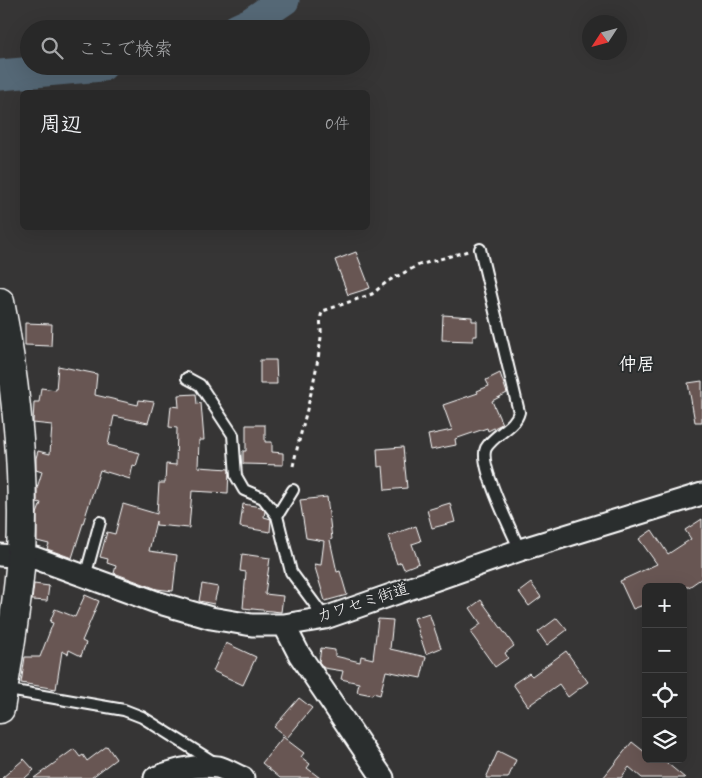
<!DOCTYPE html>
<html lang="ja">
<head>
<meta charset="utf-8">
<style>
  :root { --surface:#282828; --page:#343434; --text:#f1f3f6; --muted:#a5a6a8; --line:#444445 }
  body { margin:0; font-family:Mynerve,"Klee One",sans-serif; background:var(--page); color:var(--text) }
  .controls { position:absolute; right:15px; bottom:15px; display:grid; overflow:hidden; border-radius:8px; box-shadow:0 5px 20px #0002 }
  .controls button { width:45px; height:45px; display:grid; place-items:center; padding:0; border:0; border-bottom:1px solid var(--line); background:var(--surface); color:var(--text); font:25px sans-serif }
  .compass { position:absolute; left:582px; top:15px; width:45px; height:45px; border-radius:50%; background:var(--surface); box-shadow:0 5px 20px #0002; rotate:234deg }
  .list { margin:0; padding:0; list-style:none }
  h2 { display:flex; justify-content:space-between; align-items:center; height:65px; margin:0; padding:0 20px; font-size:21px }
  h2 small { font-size:16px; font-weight:400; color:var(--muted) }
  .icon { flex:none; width:28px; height:28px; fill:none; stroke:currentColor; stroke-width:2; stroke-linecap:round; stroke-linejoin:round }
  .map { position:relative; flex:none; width:702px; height:778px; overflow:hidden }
  .search { position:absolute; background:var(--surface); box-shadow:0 5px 20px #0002; left:20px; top:20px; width:350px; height:55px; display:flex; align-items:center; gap:12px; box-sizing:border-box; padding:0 18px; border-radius:28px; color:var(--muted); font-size:19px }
  .panel { position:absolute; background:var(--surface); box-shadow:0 5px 20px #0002; left:20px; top:90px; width:350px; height:140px; border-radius:8px }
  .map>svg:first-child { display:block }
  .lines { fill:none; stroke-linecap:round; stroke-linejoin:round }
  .river { stroke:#546776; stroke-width:31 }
  .building { fill:#685653; stroke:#fff }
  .lane-casing { stroke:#fff; stroke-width:14 }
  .street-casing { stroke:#fff; stroke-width:25 }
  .primary-casing { stroke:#fff; stroke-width:31 }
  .path { stroke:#fff; stroke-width:3; stroke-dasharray:4 4; stroke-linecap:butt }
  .lane { stroke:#2a2d2e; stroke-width:10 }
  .street { stroke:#2a2d2e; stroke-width:21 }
  .primary { stroke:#2a2d2e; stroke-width:28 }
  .labels { text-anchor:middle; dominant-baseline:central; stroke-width:4; stroke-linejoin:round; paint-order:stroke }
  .street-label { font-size:16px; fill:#fff; stroke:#2a2d2e }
  .neighbourhood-label { font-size:18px; font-weight:bold; fill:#fff; stroke:#2a2d2e }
</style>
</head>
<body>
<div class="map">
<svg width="702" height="778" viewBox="0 0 702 778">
  <rect width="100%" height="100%" fill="#363535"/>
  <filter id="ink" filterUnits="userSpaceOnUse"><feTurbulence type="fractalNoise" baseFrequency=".02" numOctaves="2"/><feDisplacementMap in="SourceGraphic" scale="10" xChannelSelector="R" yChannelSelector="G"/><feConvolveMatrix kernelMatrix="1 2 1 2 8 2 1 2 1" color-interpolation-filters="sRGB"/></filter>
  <g filter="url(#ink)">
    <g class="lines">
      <!-- river -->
      <path class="river" d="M237 29 250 23 284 0
        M0 75 102 66"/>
    </g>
    <!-- building -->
    <path class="building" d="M356 252 370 288 348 295 335 260Z
      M443 315 472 317V321H477V336H473V341L442 340Z
      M25 323 52 324 51 346 25 345Z
      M260 360H276L277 384H260Z
      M58 366 97 374 95 395 138 405 139 400 154 402 148 423 114 416 108 445 140 453 136 466 133 465 130 479 100 470 72 558 47 549 49 544 37 541V514L41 503 37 502V488L42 472 36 470V458L38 451 50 454 52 425 33 423 34 402H39L41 388 56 390Z
      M500 373 507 393 492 401 502 424 488 431 487 428 455 439 456 445 431 450 428 435 452 430 443 405 478 393 477 391 489 386 486 380Z
      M702 381V422H695L688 383Z
      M196 394 197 404 201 403 204 440H199L198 467 229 469 228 493 192 491 189 528 156 525V521L149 551 177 555 173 591 157 589 114 573 116 566 107 563 108 559 100 557 107 532 115 534 123 504 157 514 159 483H165L166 464 176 465 177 428 169 427 171 406 179 407 178 395Z
      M246 425H265V442H272V452L283 453V465L243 464V451H246Z
      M403 447 407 488 385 490 383 466 378 467 377 449Z
      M327 497 332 539 330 540 337 572 340 571 347 595 325 601 314 564 321 565 324 541 306 538 300 500Z
      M450 503 455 522 432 528 427 510Z
      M243 504 261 507 265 511 264 517 271 519 270 532 240 527Z
      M702 519V578L689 587H646V604L633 609 620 581 657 564 639 539 652 530 668 554 691 539 685 530Z
      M416 526 421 541 412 544 419 563 404 569 401 562 397 564 388 536Z
      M242 554 270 558 265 594 283 596 281 612 243 608 246 572 240 571Z
      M531 583 541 597 529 606 519 592Z
      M34 584 49 586 47 601 32 600Z
      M202 584 218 587 214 604 199 601Z
      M85 595 99 601 82 641 86 643 81 656 69 650 68 654 62 651 56 689 21 683 25 657H40L53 623 50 622 55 609 75 617Z
      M481 600 514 646 505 653 508 658 495 667 470 632 481 624 470 608Z
      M429 613 441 648 426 654 414 618Z
      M557 618 567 630 547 645 538 632Z
      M378 619 393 620 390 649 426 657 421 678 386 671 380 695 373 693 372 695 357 692 359 683 341 679 343 671 324 668 319 662 321 648 335 650V656L360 662 361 656 373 659Z
      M226 643 256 657 243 685 213 671Z
      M566 651 588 682 568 697 559 684 528 706 513 684 529 673 532 676Z
      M299 698 312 708 287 738 274 727Z
      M283 737 304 753 301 757 310 764 307 768 320 778H280L262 763Z
      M632 742 646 753V759H662L685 778H642L629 767 621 778H603Z
      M107 746 116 759 91 778H34L74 749 80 757 83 755 87 761Z
      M498 751 516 760 508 778H486Z
      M24 759 34 770 25 778H2Z"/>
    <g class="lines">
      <!-- lane casing -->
      <g class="lane-casing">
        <path id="lane" d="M480 249 519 412C515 428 495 433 486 448 478 464 512 532 520 550
          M187 378 200 385 233 435 236 476 244 490 263 498 277 516
          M293 490 277 516 291 572 325 618
          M85 577 100 522
          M3 689 124 710 142 717 215 763"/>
      </g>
      <!-- street casing -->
      <g class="street-casing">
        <path id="street" d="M0 555 35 558 156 602 211 618 252 625H284L325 618 520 550 702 494
          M284 625 299 654 383 778
          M155 778C174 770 197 764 218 767 226 769 235 775 243 778"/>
      </g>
      <!-- primary casing -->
      <g class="primary-casing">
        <path id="primary" d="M0 302C16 384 25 470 21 555 18 603 8 660 0 709"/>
      </g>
      <!-- path -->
      <path class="path" d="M293 466C303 422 316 382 321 337 322 327 318 319 323 311L372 294 388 281 419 265 468 251"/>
      <!-- lane -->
      <use href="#lane" class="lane"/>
      <!-- street -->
      <use href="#street" class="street"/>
      <!-- primary -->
      <use href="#primary" class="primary"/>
    </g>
  </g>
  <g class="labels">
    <!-- street labels -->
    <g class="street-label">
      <text transform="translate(363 603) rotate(-18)">カワセミ街道</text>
    </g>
    <!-- neighbourhood labels -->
    <g class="neighbourhood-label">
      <text x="637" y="365">仲居</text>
    </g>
  </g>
</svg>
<div class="controls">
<button>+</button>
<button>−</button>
<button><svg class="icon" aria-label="locate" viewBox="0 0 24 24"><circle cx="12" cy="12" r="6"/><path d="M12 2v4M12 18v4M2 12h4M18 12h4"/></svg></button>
<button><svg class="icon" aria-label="layers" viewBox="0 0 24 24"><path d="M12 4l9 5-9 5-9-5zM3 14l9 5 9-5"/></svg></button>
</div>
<svg class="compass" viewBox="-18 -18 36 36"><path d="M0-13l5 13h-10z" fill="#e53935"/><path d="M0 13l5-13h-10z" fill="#a5a6a8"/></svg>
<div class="search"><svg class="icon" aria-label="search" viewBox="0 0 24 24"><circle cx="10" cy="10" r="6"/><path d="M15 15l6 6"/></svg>ここで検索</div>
<section class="panel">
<h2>周辺<small>0件</small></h2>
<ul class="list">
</ul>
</section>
</div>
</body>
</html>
